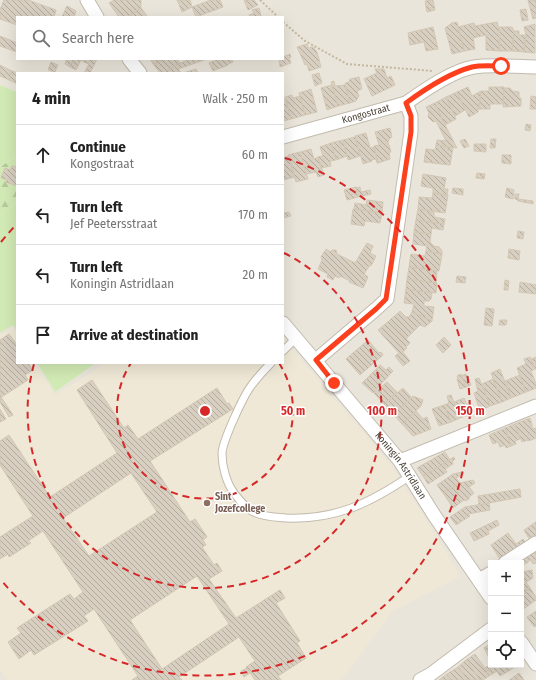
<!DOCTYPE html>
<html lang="en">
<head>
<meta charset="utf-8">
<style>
  :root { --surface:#fff; --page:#f6f6f6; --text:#222; --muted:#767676; --line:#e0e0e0 }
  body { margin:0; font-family:"Fira Sans Condensed",sans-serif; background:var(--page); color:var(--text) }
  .controls { position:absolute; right:12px; bottom:12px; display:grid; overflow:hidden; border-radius:0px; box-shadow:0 4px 16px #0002 }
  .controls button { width:36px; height:36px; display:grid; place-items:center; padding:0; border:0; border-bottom:1px solid var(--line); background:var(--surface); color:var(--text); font:20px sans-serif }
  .stop { position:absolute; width:12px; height:12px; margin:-9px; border:3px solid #fc3f1d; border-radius:50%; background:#fff }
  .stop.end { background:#fc3f1d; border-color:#fff; box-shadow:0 1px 4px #0008 }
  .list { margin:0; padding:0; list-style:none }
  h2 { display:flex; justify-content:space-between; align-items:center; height:52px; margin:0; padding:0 16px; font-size:17px }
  h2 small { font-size:13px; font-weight:400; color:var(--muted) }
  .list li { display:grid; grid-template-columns:26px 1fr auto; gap:12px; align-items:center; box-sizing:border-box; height:60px; padding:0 16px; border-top:1px solid var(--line) }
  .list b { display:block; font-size:15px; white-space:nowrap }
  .list p { margin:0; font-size:13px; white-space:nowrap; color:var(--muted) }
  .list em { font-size:13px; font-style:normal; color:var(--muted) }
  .icon { flex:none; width:22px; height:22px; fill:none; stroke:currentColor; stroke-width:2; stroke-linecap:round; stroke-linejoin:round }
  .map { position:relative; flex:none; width:536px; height:680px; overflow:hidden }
  .search { position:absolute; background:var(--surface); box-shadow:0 4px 16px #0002; left:16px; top:16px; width:268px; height:44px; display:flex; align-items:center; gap:10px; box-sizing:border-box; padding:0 14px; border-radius:0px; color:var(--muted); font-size:15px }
  .panel { position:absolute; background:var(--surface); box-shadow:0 4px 16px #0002; left:16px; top:72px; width:268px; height:292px; border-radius:0px }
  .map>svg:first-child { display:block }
  .residential { fill:#eae5da; fill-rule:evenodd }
  .education { fill:#efe8d6 }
  .grass { fill:#d2eab5 }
  .forest { fill:url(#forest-firs) }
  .building { fill:url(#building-back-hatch); stroke:#d3c7b4; fill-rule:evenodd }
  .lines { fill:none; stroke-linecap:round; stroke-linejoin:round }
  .service-casing { stroke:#c2bbae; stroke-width:9 }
  .minor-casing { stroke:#c2bbae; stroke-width:15 }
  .path { stroke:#c4b79f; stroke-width:2; stroke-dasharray:2 2; stroke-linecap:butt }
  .service { stroke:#fff; stroke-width:7 }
  .minor { stroke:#fff; stroke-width:13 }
  .route { stroke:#fc3f1d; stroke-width:5 }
  .ring { fill:none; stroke:#d62828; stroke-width:2; stroke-dasharray:7 5 }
  .education-dot { fill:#8d6e63; stroke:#fff; stroke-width:1.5 }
  .labels { text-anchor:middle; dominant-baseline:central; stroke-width:3; stroke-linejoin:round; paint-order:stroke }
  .street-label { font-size:10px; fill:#4b4439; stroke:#fff }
  .education-label { font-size:10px; font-weight:bold; fill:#785e54; stroke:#fff; text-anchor:start }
  .centre { fill:#d62828; stroke:#fff; stroke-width:2 }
  .ring-label { font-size:12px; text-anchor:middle; font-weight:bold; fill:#d62828; stroke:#fff; stroke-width:3; stroke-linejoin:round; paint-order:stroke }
</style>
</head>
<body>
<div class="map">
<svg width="536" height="680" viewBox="0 0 536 680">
  <defs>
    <pattern id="forest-firs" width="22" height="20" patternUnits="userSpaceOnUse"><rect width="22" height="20" fill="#d2eab5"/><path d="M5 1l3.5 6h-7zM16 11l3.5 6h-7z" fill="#b6ca9c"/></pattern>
    <pattern id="building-back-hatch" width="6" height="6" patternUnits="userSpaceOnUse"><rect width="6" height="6" fill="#d8cfc1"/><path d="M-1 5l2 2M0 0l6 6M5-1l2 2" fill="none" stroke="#b1aa9e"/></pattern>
  </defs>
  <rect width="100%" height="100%" fill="#f6f3ec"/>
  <!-- residential -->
  <path class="residential" d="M0 0H536V680H0V333L13 325 17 331V363H37L55 392 96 363H283V73H17V92L0 85ZM17 17H283V59H17ZM491 563H521V665H491Z"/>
  <!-- education -->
  <path class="education" d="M13 327 17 334V363H35L55 395 106 363H283V339L390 464 440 542 460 576 393 611 341 680H8L0 670V335Z"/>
  <!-- grass -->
  <path class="grass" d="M0 85 17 92V156L0 167Z
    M17 202V331L13 325 0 333V215Z
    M37 363H96L55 392Z"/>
  <!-- forest -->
  <path class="forest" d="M17 156V202L0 215V167Z"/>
  <!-- building -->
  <path class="building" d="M4 0H28L56 10 54 17H17V25L0 19V10Z
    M114 0H141V8L127 17H119L109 3Z
    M177 0H190L192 7 182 12Z
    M211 0H220L223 7 196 17 192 7Z
    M244 0H254L258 5 248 10Z
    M433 0 435 10 427 12 425 1Z
    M528 0H536V18L533 19Z
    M67 6 76 11 74 17H62Z
    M141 8 148 17H127Z
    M259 8 261 16 250 17 249 15 254 13 252 10Z
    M526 9 528 20 522 21 520 10Z
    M457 22 464 51 452 54 445 28 452 23Z
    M497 22 500 33 499 51 486 50V35L477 37 475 26Z
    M474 23 477 37 473 38 475 49 464 51 458 27Z
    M535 24V53L524 52 526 35 524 27Z
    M433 27 438 49 426 51 424 42 410 45 408 33Z
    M499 27H512L514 31 512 51H499Z
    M514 31H519V35H526L524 52 512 51Z
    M0 36 17 43V52L0 46Z
    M307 44 308 48 313 47 317 52 321 67 309 71 307 64 305 65 297 47Z
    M290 54 291 57 289 58 291 63 280 67 279 59H283V57Z
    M67 59H74L70 67 65 64Z
    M74 59H85L84 62 81 60 76 70 70 67Z
    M85 59H97L90 73H84L89 64 84 62Z
    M150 59H163L154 65Z
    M163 59H177L180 63 164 73H160L154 65Z
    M191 59H207L178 69 181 73H164L175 65Z
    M219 59H231L233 62 228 64V65L213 71 209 63Z
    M51 62 58 65 55 72 48 70Z
    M0 65 12 71 9 80 0 76Z
    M196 69 198 73H183Z
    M375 69H384L387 78 391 76 395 85 372 96 364 79 377 73Z
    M12 71 18 73 17 84 9 80Z
    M319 73 322 83 315 86 312 75Z
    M359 77 362 89 357 91 359 96 356 101 350 103 345 83 349 82 350 79Z
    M334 81 335 86 345 85 350 103 338 106 331 82Z
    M332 85 338 106 327 110 321 88Z
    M468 87 472 96 481 91 478 112 469 117 457 92Z
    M489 87H504L503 104H490V109H479L481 91H489Z
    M504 88H510L512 91 519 92V98H521V106L503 107Z
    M311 89 317 112 305 115 299 93Z
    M457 92 465 110 455 116 446 97Z
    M292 95 293 98 300 96 305 115 291 119 285 97Z
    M531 96 536 97V109H530Z
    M446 97 456 119 445 125 435 103Z
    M286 99 291 119 283 121V100Z
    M435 103 445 125 457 148 436 145 437 140 446 141 436 121 433 122 428 117 429 113 426 107Z
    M526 124 531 125 530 131 525 130Z
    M390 128 392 137 390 138 388 142 391 152H389L390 159 378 163 374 146 379 145 375 132Z
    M366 133 370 148 374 147 378 163H377L376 159 371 160 372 161 363 164 355 136Z
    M355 137 360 156 348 160 343 140Z
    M465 139 469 146 464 148 460 141Z
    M491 139H496L495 148H490Z
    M343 140 347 156 336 160 331 143Z
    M331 143 336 160 330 161 331 166 321 168 318 157 323 156 320 147Z
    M474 144H486V152L474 151Z
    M436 145 453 148 450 165 424 162 426 149 435 150Z
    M311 149 314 159 318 157 324 175 318 177 316 172 306 174 300 152Z
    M300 152 308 179 296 182 288 155Z
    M502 155H511V164L502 163Z
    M289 156 295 177 283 180V158Z
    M12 166 17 167V186L6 182 7 180 1 178 5 168 10 170Z
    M477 173 485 174 484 179 476 178Z
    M423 174 446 178 444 189H448L447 195 433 193V188L421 186Z
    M356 187 358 197 347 200 344 190Z
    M360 187 361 192 370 190 371 194 358 197 356 188Z
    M453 188 463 189V195L452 193Z
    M507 188 514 190 513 199 505 197Z
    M433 193 448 195 445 213 418 209 419 197 432 198Z
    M515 194H519L518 199 533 201V204L518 201V200L515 199Z
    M367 200 383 202 382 213 354 209 355 203 366 205Z
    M353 209 382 213 380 223 365 221 364 226 351 224Z
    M418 209 434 211V217L445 219 444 224 416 220Z
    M289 212 291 216 283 218V213Z
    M416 220 444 224 443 230 432 228 431 234 414 232Z
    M518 231 524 232 523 239 517 238Z
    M414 232 431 234 430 242 434 246 439 247 442 251V254L426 251 427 246 413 244Z
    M367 243 373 246 370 253 376 256 371 266 370 265 364 274 368 277 363 288 349 282 350 281 340 276 339 278 335 276 333 280 327 277 328 274 318 269 322 260 321 257 326 249 331 252 332 250H336L337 254 355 263Z
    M509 249 520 251 519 260 508 258Z
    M426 251 442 254 439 271 409 267 411 254 425 256Z
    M409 267 437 271 436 283 407 279Z
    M457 276 466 277 465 283 456 282Z
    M407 279 437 283 436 293 406 289Z
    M505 280 509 281 508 290H504Z
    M520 282 536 285V294L519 292Z
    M406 289 432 293 431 299 429 301H424V306L434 307 432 321 412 312 414 304 404 303Z
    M486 308 494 309 492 326 484 325Z
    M400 311 406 317H409L412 312 432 321 425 327 420 325 406 339 390 320Z
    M390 320 410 343 406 347 407 348 403 352 410 361 403 366 395 356 399 353 378 330Z
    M500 320H507L506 325H499Z
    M9 334 17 345V363H28L33 370 25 375 28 380 0 398V340Z
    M444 337 451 345 443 353 436 345Z
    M368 340 379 353 381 352 383 355 360 375 346 359Z
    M530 357 535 369 531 371 536 384V388L526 392 517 368 526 364 524 359Z
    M536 357V369H535L531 359Z
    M380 365 386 370 389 367 393 371 373 393 362 383Z
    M500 369 511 398 502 402 491 373Z
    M461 374 466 387 460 389 457 379H458L457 376Z
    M466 374V376L467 375 471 385 466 387 461 376Z
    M520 375 526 392 511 398 505 381Z
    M479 378 490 406 480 411 474 393 478 391 475 379Z
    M493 379 502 402 490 406 482 384Z
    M92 380 124 428 128 425 138 439 217 388 227 404 229 403 233 409 150 461 190 522 195 519 207 537 203 540 206 545 202 547 214 565 217 563 222 571 209 579 236 618 280 590 285 598 276 603 300 641 297 643 306 658 278 676 281 680H255L246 667 255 661 239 637 179 677 182 680H132L138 676 94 609 84 616 88 621 34 655 31 650 19 659 8 642 21 633 17 628 70 594 74 599 83 592 43 531 28 541 31 543 9 557 8 554 0 559V537L33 516 0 465V441L9 435 50 497 117 453 77 390ZM131 473 157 512 89 556 63 518ZM197 576 229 624 162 669 130 620Z
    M387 382 397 392 384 404 374 393Z
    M403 388 412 398 393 414 384 404Z
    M451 395 460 418 451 422 444 405 449 403 447 396Z
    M413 396 423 400 421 406 402 424 393 414Z
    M1 397 13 415 9 417 0 402Z
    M464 398 471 414 460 418 454 402Z
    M444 405 451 422 439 426 432 409Z
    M0 409 6 419 0 422Z
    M416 411 423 419 427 417 431 429 413 436 402 424Z
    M530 418 533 429 536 428V438L529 441 528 440 522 442 515 424Z
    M515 424 520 439 515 441 516 444 511 446 505 428Z
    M505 428 511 446 506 448 505 445 500 447 498 442 493 444 489 435Z
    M445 452 450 460 423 476 417 468Z
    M454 457 455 459 452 462 453 464 445 469 447 472 428 484 423 476Z
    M462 472 463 474 456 478 460 483 443 493 437 485 453 474Z
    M473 480 475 483 469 487 474 493 469 497V499L465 501 464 500 453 508 443 493 460 483Z
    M520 489 521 497 479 505 478 496Z
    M489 503 490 510 468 514 470 516 456 525 450 517 465 507Z
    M497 520 499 525 488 531 489 534 474 541 470 533Z
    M536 522V538L531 542 524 530Z
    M508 533 516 544 523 539 527 544 510 552 500 559 491 545Z
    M536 547V563L533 564 531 560 521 567V563H517Z
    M532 570 533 578 526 582 530 588 521 594V578L523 577 522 572Z
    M530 588 536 597V600L522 610 521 594Z
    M536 611V626L534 627 527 617Z
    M491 643V661L484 648Z
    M475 654 487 671 486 672 489 676 483 680H480L466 660Z
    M466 660 480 680H468L458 667Z
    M491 664V665H496L487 671 485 668Z
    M496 665H513L515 667 500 676 497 671 489 676 486 672Z
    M458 667 468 680H451L447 674Z
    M247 668 250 673 244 677 241 671Z
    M519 673 524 680H509Z
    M447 674 451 680H439Z"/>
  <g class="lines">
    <!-- service casing -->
    <g class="service-casing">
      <path id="service" d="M283 351 296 338
        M271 363C264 370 257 378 251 386 243 397 223 440 222 453 222 466 226 482 234 493 240 501 247 510 256 513 265 517 277 517 286 518 336 520 370 503 410 476"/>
    </g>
    <!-- minor casing -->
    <g class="minor-casing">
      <g id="minor">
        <path d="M87 0 97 17"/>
        <path d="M129 59 140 73"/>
        <path id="s1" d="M283 137 406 103C423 91 453 70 474 67 494 64 516 67 536 67"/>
        <path id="s2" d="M283 323 400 461 434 515 491 598"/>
        <path d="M316 360 376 309 387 299 411 132V116L406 103"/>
        <path d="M400 461 536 406"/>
        <path d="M505 563 536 543"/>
        <path d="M479 580 491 573"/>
        <path d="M521 642 536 664"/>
        <path d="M420 680 431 674 491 629"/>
      </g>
    </g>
    <!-- path -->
    <path class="path" d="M260 0 278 17
      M283 22 305 41 347 64 433 71"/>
    <!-- service -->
    <use href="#service" class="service"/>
    <!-- minor -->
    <use href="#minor" class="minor"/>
  </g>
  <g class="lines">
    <!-- route -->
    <path class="route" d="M334 383 316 360 376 309 386 299 411 132V116L406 103C425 89 449 73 472 67 481 65 492 66 501 66"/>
  </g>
  <!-- distance rings -->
  <g class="ring">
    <path d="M279 363A88 88 0 1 1 131 363"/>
    <path d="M284 253A177 177 0 1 1 34 364"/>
    <path d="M1 242A265 265 0 0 1 16 225M285 158A265 265 0 1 1 1 580"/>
  </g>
  <!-- markers -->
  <circle class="education-dot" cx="207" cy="503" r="4"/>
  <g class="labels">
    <!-- street labels -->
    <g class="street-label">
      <text stroke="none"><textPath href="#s1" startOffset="86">Kongostraat</textPath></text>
      <text stroke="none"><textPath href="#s2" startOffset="185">Koningin Astridlaan</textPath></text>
    </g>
    <!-- education labels -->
    <g class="education-label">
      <text x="215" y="497">Sint<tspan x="215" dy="12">Jozefcollege</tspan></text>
    </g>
  </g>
  <circle cx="205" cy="411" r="6" class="centre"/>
  <g class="ring-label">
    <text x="293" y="415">50 m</text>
    <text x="382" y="415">100 m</text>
    <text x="470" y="415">150 m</text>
  </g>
</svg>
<div class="controls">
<button>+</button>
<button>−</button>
<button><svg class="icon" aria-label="locate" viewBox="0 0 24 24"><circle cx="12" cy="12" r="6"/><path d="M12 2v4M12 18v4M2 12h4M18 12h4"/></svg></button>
</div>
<div class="stop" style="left:501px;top:66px"></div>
<div class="stop end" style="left:334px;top:383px"></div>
<div class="search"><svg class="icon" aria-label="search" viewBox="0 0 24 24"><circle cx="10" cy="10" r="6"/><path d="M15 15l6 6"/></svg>Search here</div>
<section class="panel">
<h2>4 min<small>Walk · 250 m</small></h2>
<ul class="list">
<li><svg class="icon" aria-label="ahead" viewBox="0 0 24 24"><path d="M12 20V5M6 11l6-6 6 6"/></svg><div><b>Continue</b><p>Kongostraat</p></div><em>60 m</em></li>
<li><svg class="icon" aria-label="left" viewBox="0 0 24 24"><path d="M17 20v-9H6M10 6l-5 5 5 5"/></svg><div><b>Turn left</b><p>Jef Peetersstraat</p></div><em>170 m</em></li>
<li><svg class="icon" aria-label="left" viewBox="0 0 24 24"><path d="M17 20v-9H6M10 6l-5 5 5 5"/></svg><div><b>Turn left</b><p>Koningin Astridlaan</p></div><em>20 m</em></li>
<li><svg class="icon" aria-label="arrive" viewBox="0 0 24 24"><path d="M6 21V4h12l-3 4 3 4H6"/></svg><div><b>Arrive at destination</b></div></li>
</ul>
</section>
</div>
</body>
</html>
